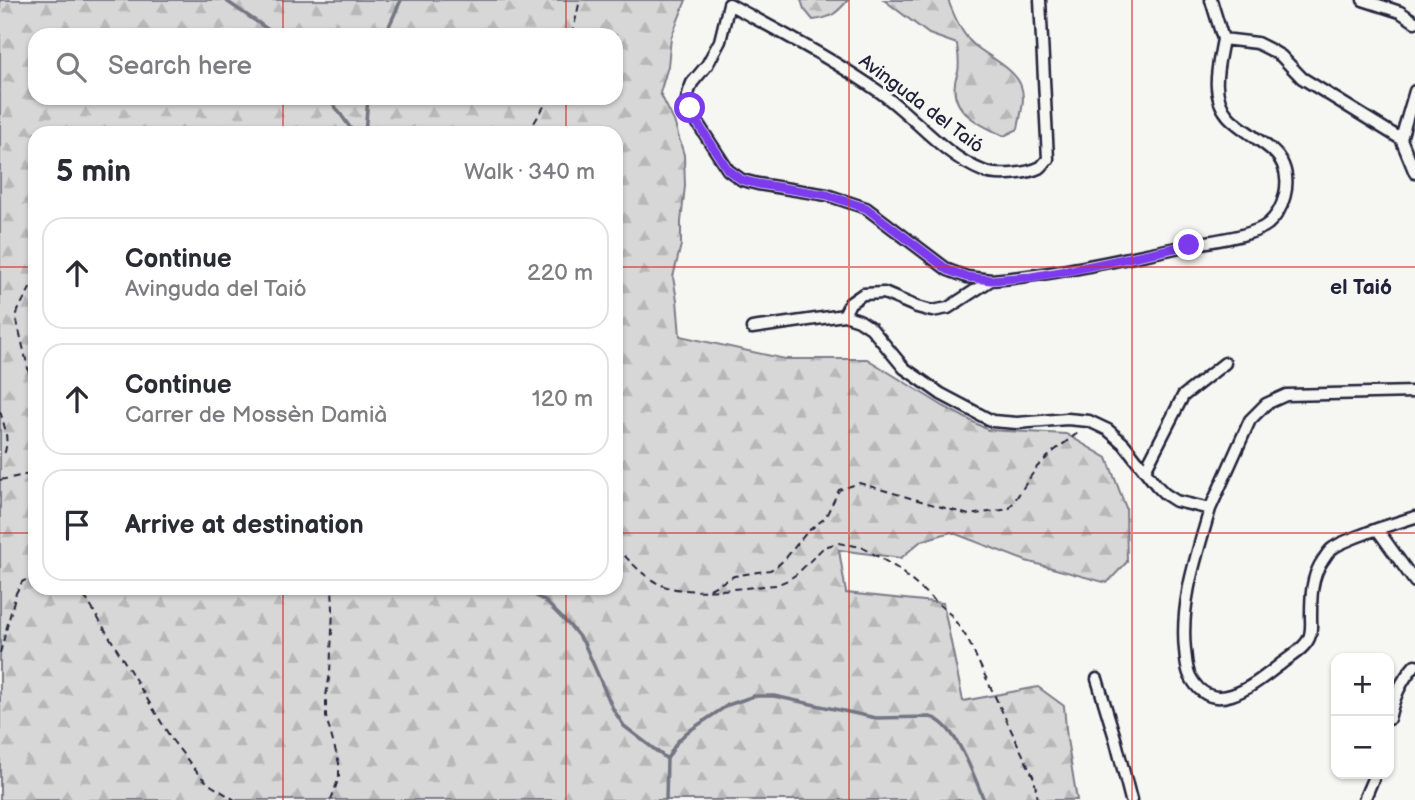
<!DOCTYPE html>
<html lang="en">
<head>
<meta charset="utf-8">
<style>
  :root { --surface:#fff; --page:#f7f7f7; --text:#2b2b33; --muted:#7c7c81; --line:#e1e1e2 }
  body { margin:0; font-family:"Balsamiq Sans",sans-serif; background:var(--page); color:var(--text) }
  .controls { position:absolute; right:21px; bottom:21px; display:grid; overflow:hidden; border-radius:14px; box-shadow:0 2px 5px #0004 }
  .controls button { width:63px; height:63px; display:grid; place-items:center; padding:0; border:0; border-bottom:2px solid var(--line); background:var(--surface); color:var(--text); font:35px sans-serif }
  .stop { position:absolute; width:21px; height:21px; margin:-16px; border:5px solid #7c3aed; border-radius:50%; background:#fff }
  .stop.end { background:#7c3aed; border-color:#fff; box-shadow:0 2px 7px #0008 }
  .list { margin:0; padding:0; list-style:none }
  h2 { display:flex; justify-content:space-between; align-items:center; height:91px; margin:0; padding:0 28px; font-size:30px }
  h2 small { font-size:23px; font-weight:400; color:var(--muted) }
  .list li { display:grid; grid-template-columns:46px 1fr auto; gap:21px; align-items:center; box-sizing:border-box; height:112px; margin:0 14px 14px; padding:0 14px; border:2px solid var(--line); border-radius:21px }
  .list b { display:block; font-size:26px; white-space:nowrap }
  .list p { margin:0; font-size:23px; white-space:nowrap; color:var(--muted) }
  .list em { font-size:23px; font-style:normal; color:var(--muted) }
  .icon { flex:none; width:38px; height:38px; fill:none; stroke:currentColor; stroke-width:2; stroke-linecap:round; stroke-linejoin:round }
  .map { position:relative; flex:none; width:1415px; height:800px; overflow:hidden }
  .search { position:absolute; background:var(--surface); box-shadow:0 2px 5px #0004; left:28px; top:28px; width:595px; height:77px; display:flex; align-items:center; gap:18px; box-sizing:border-box; padding:0 24px; border-radius:21px; color:var(--muted); font-size:26px }
  .panel { position:absolute; background:var(--surface); box-shadow:0 2px 5px #0004; left:28px; top:126px; width:595px; height:469px; border-radius:21px }
  .map>svg:first-child { display:block }
  .forest { fill:url(#forest-firs); stroke:#7c7c89; stroke-width:2; fill-rule:evenodd }
  .lines { fill:none; stroke-linecap:round; stroke-linejoin:round }
  .stream { stroke:#757583; stroke-width:3.5 }
  .street-casing { stroke:#22223b; stroke-width:15 }
  .path { stroke:#22223b; stroke-width:2; stroke-dasharray:7 5; stroke-linecap:butt }
  .street { stroke:#f6f6f2; stroke-width:10 }
  .route { stroke:#7c3aed; stroke-width:9 }
  .grid { fill:none; stroke:#d62828; stroke-width:2; stroke-opacity:0.55 }
  .labels { text-anchor:middle; dominant-baseline:central; stroke-width:6; stroke-linejoin:round; paint-order:stroke }
  .street-label { font-size:19px; fill:#22223b; stroke:#f6f6f2 }
  .neighbourhood-label { font-size:21px; font-weight:bold; fill:#22223b; stroke:#f6f6f2 }
</style>
</head>
<body>
<div class="map">
<svg width="1415" height="800" viewBox="0 0 1415 800">
  <defs>
    <pattern id="forest-firs" width="22" height="20" patternUnits="userSpaceOnUse" patternTransform="scale(1.75)"><rect width="22" height="20" fill="#d7d7d7"/><path d="M5 1l3.5 6h-7zM16 11l3.5 6h-7z" fill="#b8b8b9"/></pattern>
  </defs>
  <rect width="100%" height="100%" fill="#f6f6f2"/>
  <filter id="ink" filterUnits="userSpaceOnUse"><feTurbulence type="fractalNoise" baseFrequency=".0143" numOctaves="2"/><feDisplacementMap in="SourceGraphic" scale="14" xChannelSelector="R" yChannelSelector="G"/><feConvolveMatrix kernelMatrix="1 2 1 2 8 2 1 2 1" color-interpolation-filters="sRGB"/></filter>
  <g filter="url(#ink)">
    <!-- forest -->
    <path class="forest" d="M0 0H686L671 38 668 66 660 93 674 121 684 155 685 186 681 222V245L673 277 677 300 680 336 785 359H867L943 406 988 430 1066 434 1107 458 1126 508 1127 562 1107 583 1026 561 951 532 921 541 901 558 839 550 846 593 943 603 963 701 1038 687 1064 706 1067 739 1077 800H0ZM616 35V98H35V35ZM616 133V588H35V133Z
      M801 0H848C836 14 831 18 813 20L804 9Z
      M884 0H948C954 15 960 31 972 43 986 56 1015 68 1021 86 1026 99 1020 116 1018 129L1004 136C982 126 950 112 955 83 955 79 957 75 958 72 960 62 958 53 957 44L929 34Z"/>
    <g class="lines">
      <!-- stream -->
      <path class="stream" d="M225 0 276 35
        M385 35 401 0
        M329 98 354 133
        M365 133 368 98
        M523 588 545 601 571 627 584 643 613 709 624 726 667 759 677 742 686 733 728 705 754 696H774L876 718 930 717C956 723 974 777 984 800
        M666 800 667 759"/>
      <!-- street casing -->
      <g class="street-casing">
        <path id="street" d="M1040 0 1048 159C1046 161 1043 165 1041 167 1027 174 997 177 983 171 943 155 916 118 881 93 833 59 780 32 729 4L720 41 707 65 692 83 689 91 687 99 693 116 728 170 742 180 758 184 827 195 866 208 948 270 967 277 991 280 948 308 932 311 917 307 884 293 863 294 850 303 844 315 859 320 871 328 904 368 941 394 992 421 1017 423 1067 419 1089 421 1108 430 1124 444 1157 486 1165 494 1176 501 1210 509C1197 555 1180 601 1185 650 1186 658 1186 668 1190 676 1213 721 1256 683 1282 663 1291 656 1305 648 1309 638 1312 631 1311 624 1311 617 1311 597 1311 577 1323 560 1326 556 1329 550 1333 548 1342 541 1365 534 1377 529L1415 582
          M1211 0 1223 39 1257 43 1269 49 1281 56 1302 78 1401 139 1415 173
          M1363 0 1400 12 1415 22
          M1401 139 1415 91
          M991 280C1057 275 1121 259 1186 246 1207 241 1252 237 1268 224 1284 210 1291 184 1283 165 1278 153 1267 146 1257 139 1247 131 1236 125 1228 116 1209 94 1219 63 1223 39
          M752 328 844 315
          M1145 470 1183 396 1225 363
          M1210 509 1250 420 1266 404 1286 395 1415 392
          M1377 529 1415 517
          M1097 679 1115 738 1131 800
          M1389 719C1394 698 1400 682 1415 665
          M1364 800 1375 774"/>
      </g>
      <!-- path -->
      <path class="path" d="M572 35 580 0
        M528 133 549 98
        M35 276C31 291 20 302 16 317L35 398
        M616 357 618 461 616 468
        M0 411C4 425 9 437 5 452L0 455
        M0 480 35 473
        M616 547C629 560 641 574 657 583 686 598 743 587 776 585L788 580 798 573 824 547 838 543 862 547 897 568 951 615 967 638 1034 778 1038 800
        M75 588 87 600 172 740 200 776 212 786 235 800
        M710 589 734 576 770 570 776 567 785 559 807 532 825 518 839 490 859 483 969 515 1009 509 1037 467 1054 451 1079 432
        M0 653 16 593 22 582 35 575
        M331 800 339 777V763L326 717V696L330 673 333 609 332 588"/>
      <!-- street -->
      <use href="#street" class="street"/>
    </g>
  </g>
  <g class="lines" filter="url(#ink)">
    <!-- route -->
    <path class="route" d="M690 108 693 116 728 170 742 180 758 184 827 195 866 208 948 270 967 277 991 280 1031 277 1072 270 1189 245"/>
  </g>
  <!-- grid -->
  <path class="grid" d="M283 0V35M566 0V35M849 0V800M1132 0V800M283 98V133M566 98V133M0 267H35M616 267H1415M0 533H35M616 533H1415M283 588V800M566 588V800"/>
  <g class="labels">
    <!-- street labels -->
    <g class="street-label">
      <text transform="translate(921 104) rotate(37)">Avinguda del Taió</text>
    </g>
    <!-- neighbourhood labels -->
    <g class="neighbourhood-label">
      <text x="1361" y="287">el Taió</text>
    </g>
  </g>
</svg>
<div class="controls">
<button>+</button>
<button>−</button>
</div>
<div class="stop" style="left:690px;top:108px"></div>
<div class="stop end" style="left:1189px;top:245px"></div>
<div class="search"><svg class="icon" aria-label="search" viewBox="0 0 24 24"><circle cx="10" cy="10" r="6"/><path d="M15 15l6 6"/></svg>Search here</div>
<section class="panel">
<h2>5 min<small>Walk · 340 m</small></h2>
<ul class="list">
<li><svg class="icon" aria-label="ahead" viewBox="0 0 24 24"><path d="M12 20V5M6 11l6-6 6 6"/></svg><div><b>Continue</b><p>Avinguda del Taió</p></div><em>220 m</em></li>
<li><svg class="icon" aria-label="ahead" viewBox="0 0 24 24"><path d="M12 20V5M6 11l6-6 6 6"/></svg><div><b>Continue</b><p>Carrer de Mossèn Damià</p></div><em>120 m</em></li>
<li><svg class="icon" aria-label="arrive" viewBox="0 0 24 24"><path d="M6 21V4h12l-3 4 3 4H6"/></svg><div><b>Arrive at destination</b></div></li>
</ul>
</section>
</div>
</body>
</html>
